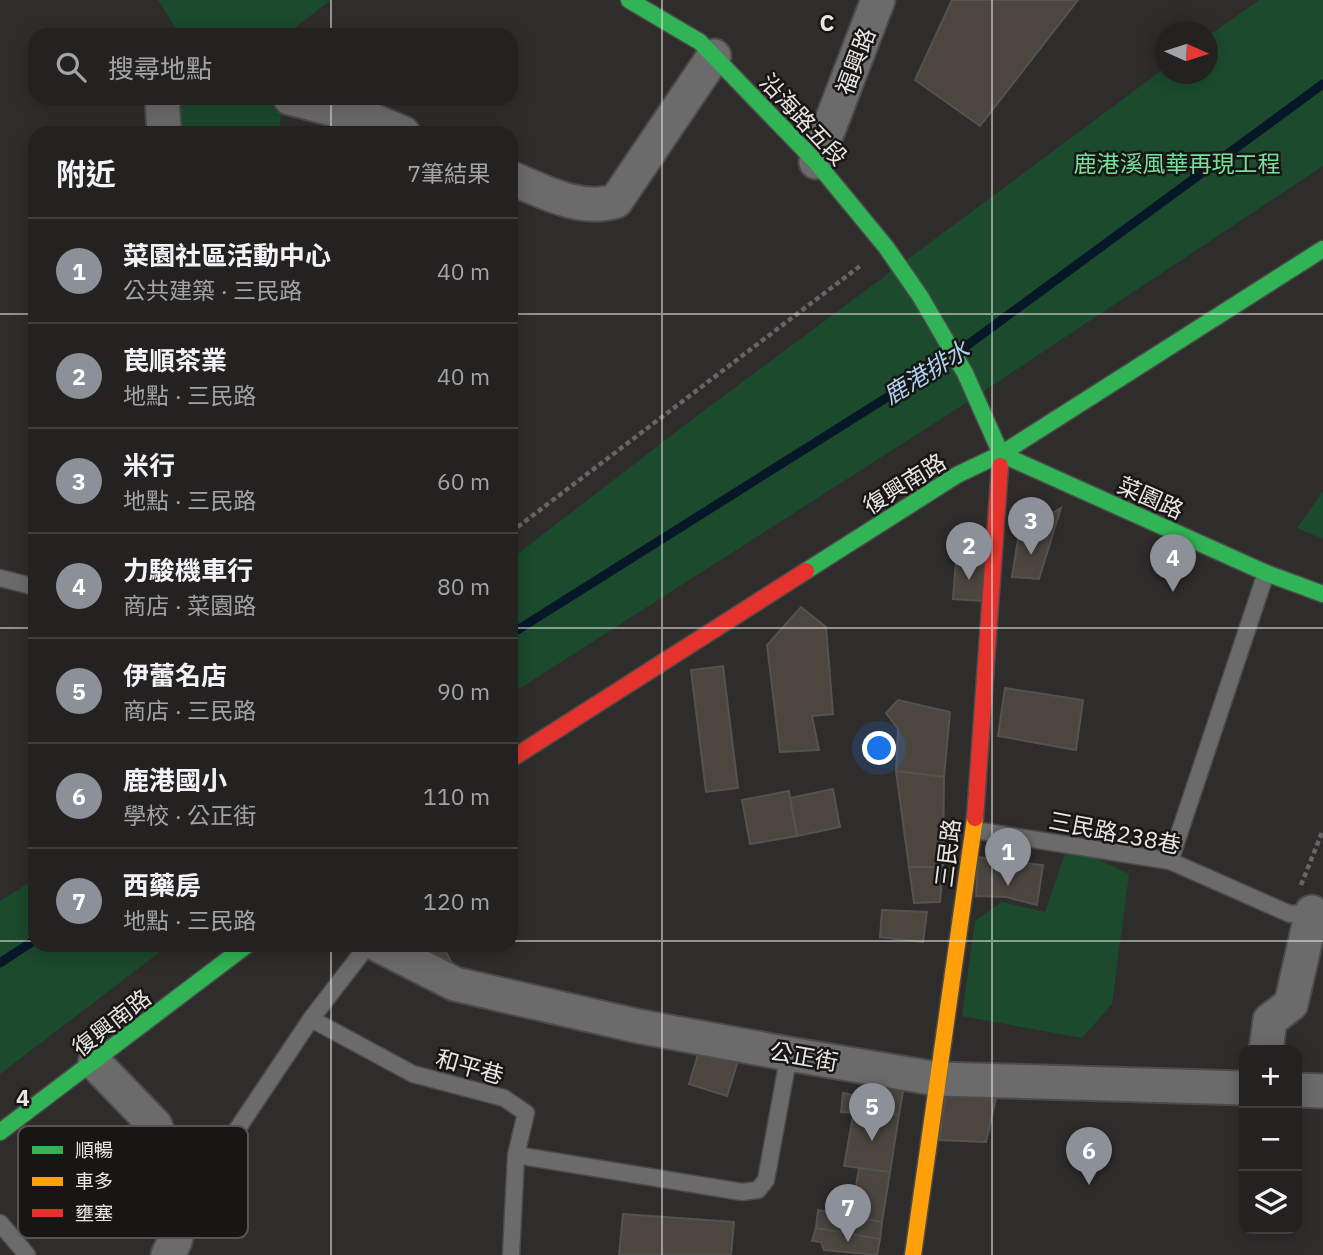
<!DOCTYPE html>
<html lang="zh-TW">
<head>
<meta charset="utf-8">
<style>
  :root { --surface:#232221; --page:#2b2a2a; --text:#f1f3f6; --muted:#a3a4a5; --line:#403f3f; --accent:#8c9099 }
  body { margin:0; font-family:"IBM Plex Sans","Noto Sans TC",sans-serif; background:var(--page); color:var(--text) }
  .controls { position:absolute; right:21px; bottom:21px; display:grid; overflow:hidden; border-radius:14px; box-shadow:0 4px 18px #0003 }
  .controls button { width:63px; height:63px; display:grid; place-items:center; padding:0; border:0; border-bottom:2px solid var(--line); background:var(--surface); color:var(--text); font:35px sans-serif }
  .compass { position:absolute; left:1155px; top:21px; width:63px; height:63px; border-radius:50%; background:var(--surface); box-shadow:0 4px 18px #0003; rotate:93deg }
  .you { position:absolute; left:880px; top:749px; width:24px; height:24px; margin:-18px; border:5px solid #fff; border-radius:50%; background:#1a73e8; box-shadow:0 0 0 10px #1a73e833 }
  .badge { display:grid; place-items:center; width:46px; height:46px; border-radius:50%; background:var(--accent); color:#fff; font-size:23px; font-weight:700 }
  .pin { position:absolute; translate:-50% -58px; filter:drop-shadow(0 2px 4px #0008) }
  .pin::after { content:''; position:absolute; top:37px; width:24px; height:21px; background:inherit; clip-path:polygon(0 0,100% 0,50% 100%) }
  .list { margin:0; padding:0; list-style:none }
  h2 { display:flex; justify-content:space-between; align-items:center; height:91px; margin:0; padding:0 28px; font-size:30px }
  h2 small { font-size:23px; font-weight:400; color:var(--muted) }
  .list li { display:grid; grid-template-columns:46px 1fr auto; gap:21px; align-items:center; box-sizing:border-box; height:105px; padding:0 28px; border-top:2px solid var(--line) }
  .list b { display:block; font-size:26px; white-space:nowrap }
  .list p { margin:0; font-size:23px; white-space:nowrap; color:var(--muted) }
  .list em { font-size:23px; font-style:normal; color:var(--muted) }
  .icon { flex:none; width:38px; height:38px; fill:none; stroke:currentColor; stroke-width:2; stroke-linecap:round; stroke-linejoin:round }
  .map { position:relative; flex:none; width:1323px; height:1255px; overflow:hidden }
  .search { position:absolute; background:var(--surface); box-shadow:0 4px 18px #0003; left:28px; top:28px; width:490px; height:77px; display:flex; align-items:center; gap:18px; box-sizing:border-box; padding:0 24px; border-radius:21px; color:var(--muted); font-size:26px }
  .panel { position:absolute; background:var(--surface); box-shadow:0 4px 18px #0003; left:28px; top:126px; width:490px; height:826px; border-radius:21px }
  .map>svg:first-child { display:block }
  .green { fill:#1b4a2d }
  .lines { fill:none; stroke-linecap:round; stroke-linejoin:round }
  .stream { stroke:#061727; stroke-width:9 }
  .building { fill:#4c463f; stroke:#545252; stroke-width:2 }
  .lane-casing { stroke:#4c4b4a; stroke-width:19 }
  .street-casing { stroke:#4c4b4a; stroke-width:37 }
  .fast-casing { stroke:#4c4b4a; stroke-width:19 }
  .slow-casing { stroke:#4c4b4a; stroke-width:19 }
  .jam-casing { stroke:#4c4b4a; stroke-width:19 }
  .path { stroke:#666; stroke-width:4.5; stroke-dasharray:5 3.5; stroke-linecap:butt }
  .lane { stroke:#6b6b6b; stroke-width:16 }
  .street { stroke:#6b6b6b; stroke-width:33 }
  .fast { stroke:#30b455; stroke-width:16 }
  .slow { stroke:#ff9f0a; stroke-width:16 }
  .jam { stroke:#e5322d; stroke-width:16 }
  .grid { fill:none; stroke:#e7e6e4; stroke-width:2; stroke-opacity:0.55 }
  .labels { text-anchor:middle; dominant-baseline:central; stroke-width:5; stroke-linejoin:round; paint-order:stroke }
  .street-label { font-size:23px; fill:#e7e6e4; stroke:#171615 }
  .park-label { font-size:23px; fill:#76e199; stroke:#171615 }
  .water-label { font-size:24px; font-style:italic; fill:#b1d1f1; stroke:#171615 }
  .key { fill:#171615; stroke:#555453; stroke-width:2 }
  .key-label { font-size:19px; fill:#e7e6e4 }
  .grid-label { font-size:23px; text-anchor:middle; font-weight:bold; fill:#e7e6e4; stroke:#171615; stroke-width:5; stroke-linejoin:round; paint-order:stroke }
</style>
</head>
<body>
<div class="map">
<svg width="1323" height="1255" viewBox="0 0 1323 1255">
  <rect width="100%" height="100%" fill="#2f2d2c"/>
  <!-- green -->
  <path class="green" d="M158 0H331L285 35H180Z
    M1259 0H1323V166L969 401 511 694V559L698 415 1165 68 1166 74H1208V36Z
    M161 98H295L281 106 280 133H183L153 114Z
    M1323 491V539L1297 528Z
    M1068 845 1129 874 1112 1004 1082 1038 962 1016 975 921 1002 902 1045 912Z
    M35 879V945H169L0 1074V901Z"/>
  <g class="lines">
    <!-- stream -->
    <path class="stream" d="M962 349 1323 84
      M511 634 948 359
      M0 963 35 940"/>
  </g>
  <!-- building -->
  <path class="building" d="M952 0H1078L980 126 915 80Z
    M1061 508 1039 579 1012 577 1019 533Z
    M956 560 986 562 983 601 953 599Z
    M801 607 826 627 833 714 812 716 819 750 780 752 767 645Z
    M723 666 738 788 706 792 691 670Z
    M1005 688 1083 700 1076 750 998 736Z
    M898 700 950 712 944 777 896 771 898 729 886 713Z
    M896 771 944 777 943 867H909Z
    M833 789 840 827 797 836 790 798Z
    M789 791 797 836 750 844 742 800Z
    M978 857 1043 865 1037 905 1006 897 976 896Z
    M909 867H943L940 902 914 903Z
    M882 910 927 912 923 942 880 937Z
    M418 945H442L452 963Z
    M703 1038 738 1061 727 1096 689 1084Z
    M879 1074H906L899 1115 841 1112 843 1093 882 1101Z
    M948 1079 1000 1080 986 1142 939 1140Z
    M854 1111 899 1115 890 1172 844 1166Z
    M859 1168 890 1172 882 1222 851 1216Z
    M818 1210 882 1222 880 1239 816 1228Z
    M623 1214 734 1222 731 1255H619Z
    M816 1228 880 1239 877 1255 824 1250 821 1242 812 1241Z"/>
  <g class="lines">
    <!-- lane casing -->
    <g class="lane-casing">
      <path id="lane" d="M0 578 35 587
        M974 830 1170 861 1290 914 1314 912
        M1170 861 1266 573
        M311 1019 413 1074 504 1098 526 1113 516 1155 511 1255
        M516 1155 742 1192 758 1190 766 1180 789 1054
        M184 1198 226 1146 311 1019 368 945
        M0 1223 27 1255"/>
    </g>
    <!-- street casing -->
    <g class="street-casing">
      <path id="street" d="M162 98 164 130
        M290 98 367 118 403 133
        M816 162 878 0
        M511 178C544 192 581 212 616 201L714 56
        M378 945 455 984 637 1026 789 1054 938 1079 1244 1088
        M1266 1050 1270 1020 1291 1004 1312 912
        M95 1063 155 1125 184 1198 175 1241 168 1255
        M1297 1090 1323 1091"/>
    </g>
    <!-- fast casing -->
    <g class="fast-casing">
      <path id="fast" d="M629 0 700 42 816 162 886 247 920 296 965 373 1001 454 1000 466
        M1001 454 1266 573 1323 594
        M806 571 957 475 1001 454 1323 249
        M0 1132 247 945"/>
    </g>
    <!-- slow casing -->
    <g class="slow-casing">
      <path id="slow" d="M913 1255 975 818"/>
    </g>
    <!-- jam casing -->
    <g class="jam-casing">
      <path id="jam" d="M511 759 806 571
        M975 818 1000 466"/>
    </g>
    <!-- path -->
    <path class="path" d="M511 532 860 266
      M1301 885 1323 830"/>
    <!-- lane -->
    <use href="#lane" class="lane"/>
    <!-- street -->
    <use href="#street" class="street"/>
    <!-- fast -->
    <use href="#fast" class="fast"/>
    <!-- slow -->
    <use href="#slow" class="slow"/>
    <!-- jam -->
    <use href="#jam" class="jam"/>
  </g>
  <!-- grid -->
  <path class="grid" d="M331 0V35M662 0V1255M992 0V1255M331 98V133M0 314H35M511 314H1323M0 628H35M511 628H1323M0 941H35M511 941H1323M331 945V1255"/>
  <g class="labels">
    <!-- street labels -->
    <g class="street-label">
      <text transform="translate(855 61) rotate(-69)">福興路</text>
      <text transform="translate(804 119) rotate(47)">沿海路五段</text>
      <text transform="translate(904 483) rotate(-32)">復興南路</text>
      <text transform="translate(1151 497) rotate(24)">菜園路</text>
      <text transform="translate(1115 832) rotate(11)">三民路238巷</text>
      <text transform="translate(947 853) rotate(-83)">三民路</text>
      <text transform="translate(111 1022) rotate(-38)">復興南路</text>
      <text transform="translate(804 1056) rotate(10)">公正街</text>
      <text transform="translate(470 1066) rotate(16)">和平巷</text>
    </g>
    <!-- park labels -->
    <g class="park-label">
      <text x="1177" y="163">鹿港溪風華再現工程</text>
    </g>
    <!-- water labels -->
    <g class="water-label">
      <text transform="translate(926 372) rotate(-32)">鹿港排水</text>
    </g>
  </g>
  <!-- legend -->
  <rect x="18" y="1126" width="230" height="112" rx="10" class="key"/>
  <rect x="32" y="1146" width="31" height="8" fill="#30b455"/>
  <rect x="32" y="1177" width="31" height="9" fill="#ff9f0a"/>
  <rect x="32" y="1209" width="31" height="8" fill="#e5322d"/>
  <g class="key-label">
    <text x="75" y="1157">順暢</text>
    <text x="75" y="1188">車多</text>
    <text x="75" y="1220">壅塞</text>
  </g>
  <g class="grid-label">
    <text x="827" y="31">C</text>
    <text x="23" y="1106">4</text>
  </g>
</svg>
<div class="controls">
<button>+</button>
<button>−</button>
<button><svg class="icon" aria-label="layers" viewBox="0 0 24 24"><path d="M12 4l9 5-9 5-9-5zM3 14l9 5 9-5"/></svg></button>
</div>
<svg class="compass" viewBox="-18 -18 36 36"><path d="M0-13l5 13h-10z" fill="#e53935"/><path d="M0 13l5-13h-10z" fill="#a3a4a5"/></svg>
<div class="you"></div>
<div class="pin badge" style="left:1008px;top:886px">1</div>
<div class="pin badge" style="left:969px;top:580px">2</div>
<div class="pin badge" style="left:1031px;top:555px">3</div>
<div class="pin badge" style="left:1173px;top:592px">4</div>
<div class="pin badge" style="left:872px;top:1141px">5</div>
<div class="pin badge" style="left:1089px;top:1185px">6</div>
<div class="pin badge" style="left:848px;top:1242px">7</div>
<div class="search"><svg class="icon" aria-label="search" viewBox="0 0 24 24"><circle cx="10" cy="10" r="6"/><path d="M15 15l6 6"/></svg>搜尋地點</div>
<section class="panel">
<h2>附近<small>7筆結果</small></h2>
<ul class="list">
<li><span class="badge">1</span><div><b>菜園社區活動中心</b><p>公共建築 · 三民路</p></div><em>40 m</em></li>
<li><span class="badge">2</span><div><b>苠順茶業</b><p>地點 · 三民路</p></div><em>40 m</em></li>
<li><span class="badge">3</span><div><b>米行</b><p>地點 · 三民路</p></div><em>60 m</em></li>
<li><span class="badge">4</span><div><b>力駿機車行</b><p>商店 · 菜園路</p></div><em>80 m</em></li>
<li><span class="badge">5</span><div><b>伊蕾名店</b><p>商店 · 三民路</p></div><em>90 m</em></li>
<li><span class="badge">6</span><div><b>鹿港國小</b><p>學校 · 公正街</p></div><em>110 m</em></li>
<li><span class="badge">7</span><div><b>西藥房</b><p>地點 · 三民路</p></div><em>120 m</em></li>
</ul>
</section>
</div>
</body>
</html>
